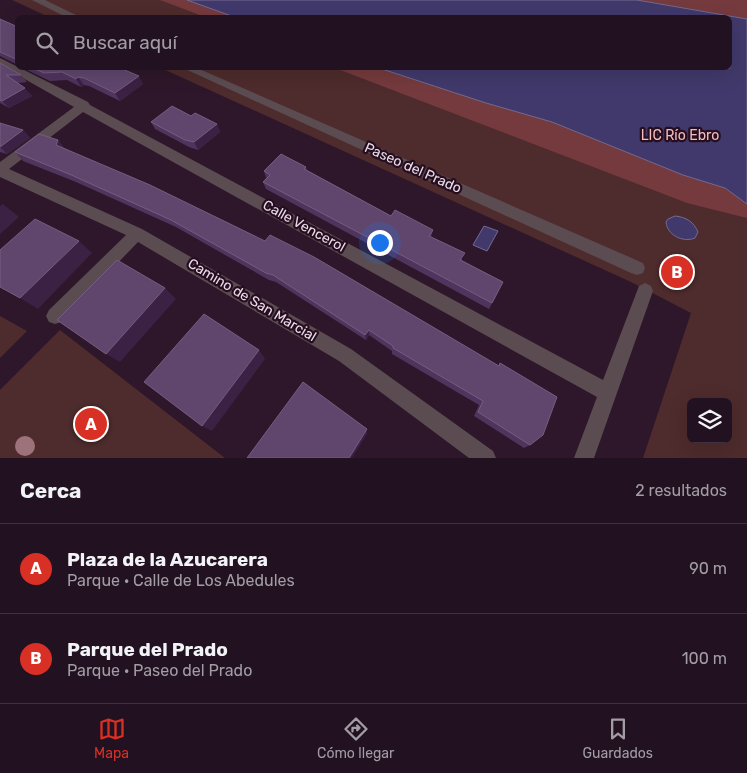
<!DOCTYPE html>
<html lang="es">
<head>
<meta charset="utf-8">
<style>
  :root { --surface:#221120; --page:#2a1a29; --text:#f1f3f6; --muted:#a29da5; --line:#3f313e; --accent:#d93025 }
  body { margin:0; font-family:Rubik,sans-serif; background:var(--page); color:var(--text) }
  .controls { position:absolute; right:15px; bottom:15px; display:grid; overflow:hidden; border-radius:8px; box-shadow:0 5px 20px #0002 }
  .controls button { width:45px; height:45px; display:grid; place-items:center; padding:0; border:0; border-bottom:1px solid var(--line); background:var(--surface); color:var(--text); font:25px sans-serif }
  .you { position:absolute; left:379px; top:242px; width:18px; height:18px; margin:-12px; border:4px solid #fff; border-radius:50%; background:#1a73e8; box-shadow:0 0 0 8px #1a73e833 }
  .badge { display:grid; place-items:center; width:32px; height:32px; border-radius:50%; background:var(--accent); color:#fff; font-size:16px; font-weight:700 }
  .pin { position:absolute; translate:-50% -50%; border:2px solid #fff; box-shadow:0 1px 5px #0006 }
  .list { margin:0; padding:0; list-style:none }
  h2 { display:flex; justify-content:space-between; align-items:center; height:65px; margin:0; padding:0 20px; font-size:21px }
  h2 small { font-size:16px; font-weight:400; color:var(--muted) }
  .list li { display:grid; grid-template-columns:32px 1fr auto; gap:15px; align-items:center; box-sizing:border-box; height:90px; padding:0 20px; border-top:1px solid var(--line) }
  .list b { display:block; font-size:19px; white-space:nowrap }
  .list p { margin:0; font-size:16px; white-space:nowrap; color:var(--muted) }
  .list em { font-size:16px; font-style:normal; color:var(--muted) }
  .icon { flex:none; width:28px; height:28px; fill:none; stroke:currentColor; stroke-width:2; stroke-linecap:round; stroke-linejoin:round }
  .map { position:relative; flex:none; width:747px; height:458px; overflow:hidden }
  .search { position:absolute; background:var(--surface); box-shadow:0 5px 20px #0002; left:15px; right:15px; top:15px; height:55px; display:flex; align-items:center; gap:12px; box-sizing:border-box; padding:0 18px; border-radius:8px; color:var(--muted); font-size:19px }
  .sheet { height:245px; background:var(--surface) }
  nav { display:flex; justify-content:space-around; align-items:center; box-sizing:border-box; height:70px; border-top:1px solid var(--line); background:var(--surface); font-size:14px; color:var(--muted) }
  nav a { display:grid; justify-items:center; gap:2px }
  nav .on { color:var(--accent) }
  .map>svg:first-child { display:block }
  .green { fill:#4e2b2c; fill-rule:evenodd }
  .forest { fill:#753a3d }
  .water { fill:#41396b; stroke:#746a90 }
  .lines { fill:none; stroke-linecap:round; stroke-linejoin:round }
  .minor { fill:#5b4c51; fill-rule:evenodd }
  .tree { fill:#9d727b }
  .wall { fill:#4f345e }
  .shaded-wall { fill:#3b2143 }
  .building { fill:#60466d; stroke:#755d80 }
  .labels { text-anchor:middle; dominant-baseline:central; stroke-width:4.5; stroke-linejoin:round; paint-order:stroke }
  .park-label { font-size:14px; fill:#f7bcbd; stroke:#240e20 }
  .street-label { font-size:14px; fill:#ebdbe8; stroke:#240e20 }
</style>
</head>
<body>
<div class="map">
<svg width="747" height="458" viewBox="0 0 747 458">
  <rect width="100%" height="100%" fill="#2e172a"/>
  <!-- green -->
  <path class="green" d="M12 0H747V458H643L691 313 631 282 161 68H730V18H51ZM691 402H728V439H691Z
    M0 316 27 331 0 358Z
    M60 330 225 458H0V390Z"/>
  <!-- forest -->
  <path class="forest" d="M160 0H187L237 17H205Z
    M637 0H747V19L650 2Z
    M335 68H379L486 103 552 122 683 175 725 188 747 204V218L687 203Z"/>
  <!-- water -->
  <path class="water" d="M187 0H637L747 19V204L725 188 683 175 552 122 486 103 379 68H730V18H237Z
    M675 216C686 217 694 222 698 232L695 238C683 243 667 235 666 222L668 219Z
    M484 226 498 231 487 251 473 245Z"/>
  <g class="lines">
    <!-- minor -->
    <path class="minor" d="M32 0H45L82 18H68Z
      M0 58 88 102 90 105 603 380 639 286 645 283 651 286 653 291 594 458H574L597 397 83 112 9 169 142 229 351 349 493 451 496 458H469L339 361 138 242 61 322 55 324 49 322 46 316 49 310 126 235 0 177V162L74 107 0 65Z
      M183 68H197L643 263 645 268 643 273 637 275 631 273Z"/>
  </g>
  <!-- trees -->
  <circle class="tree" cx="25" cy="446" r="10"/>
  <!-- wall -->
  <path class="wall" d="M0 19 18 27V65L0 56Z
    M0 63 21 75 27 82 18 83 32 96 9 108 0 103Z
    M23 68H120L143 84 120 101 89 86 84 85 81 87 67 80 50 81Z
    M191 116 217 124 220 132 198 150 189 147 155 129 151 122Z
    M0 123 23 130 30 138 7 154 0 152Z
    M58 140 65 149 498 366 500 363 530 445 524 448 474 416 479 405 392 354V351L369 335 366 340 276 282 269 280 176 227 76 182 23 161 15 152Z
    M306 167 307 170 391 216 433 230 431 237 462 259V260L503 282 489 309 266 189 263 182 266 178 264 171Z"/>
  <!-- shaded-wall -->
  <path class="shaded-wall" d="M139 76 143 84 120 101 115 93Z
    M78 77 84 85 81 87 76 79Z
    M25 88 32 96 9 108 2 101Z
    M217 124 220 132 198 150 194 142Z
    M23 130 30 138 7 154 0 147Z
    M58 140 65 149 56 145Z
    M3 204 19 217 0 234V206Z
    M79 241 92 253 38 309 20 298Z
    M165 288 176 299 120 362 106 354Z
    M369 330V335L366 340 365 335Z
    M259 350 265 359 212 431 202 426Z
    M367 429V434L352 458H349Z"/>
  <!-- building -->
  <path class="building" d="M0 19 18 27V60L0 52Z
    M0 63 21 75H6L25 88 2 101 0 100Z
    M33 68H120L139 76 115 93 84 78 78 77 76 79 62 72 44 73Z
    M172 106 191 116 195 113 217 124 194 142 185 140 151 122Z
    M0 123 23 130 0 147Z
    M39 134 58 140 56 145 150 185 265 241 270 235 314 257 499 366 500 363 557 397 543 435 530 445 478 412 483 401 393 348V346L369 330 365 335 273 275 266 273 171 220 69 174 15 152Z
    M281 154 306 167 304 169 391 216 395 210 433 230 429 236 465 253 460 260 503 282 492 303 263 182 270 175 264 171Z
    M35 219 79 241 20 298 0 287V250Z
    M117 260 165 288 106 354 57 320Z
    M204 314 259 350 202 426 144 382Z
    M303 382 367 429 349 458H247Z"/>
  <g class="labels">
    <!-- park labels -->
    <g class="park-label">
      <text x="680" y="135">LIC Río Ebro</text>
    </g>
    <!-- street labels -->
    <g class="street-label">
      <text transform="translate(413 168) rotate(24)">Paseo del Prado</text>
      <text transform="translate(304 226) rotate(29)">Calle Vencerol</text>
      <text transform="translate(252 300) rotate(31)">Camino de San Marcial</text>
    </g>
  </g>
</svg>
<div class="controls">
<button><svg class="icon" aria-label="layers" viewBox="0 0 24 24"><path d="M12 4l9 5-9 5-9-5zM3 14l9 5 9-5"/></svg></button>
</div>
<div class="you"></div>
<div class="pin badge" style="left:91px;top:424px">A</div>
<div class="pin badge" style="left:677px;top:272px">B</div>
<div class="search"><svg class="icon" aria-label="search" viewBox="0 0 24 24"><circle cx="10" cy="10" r="6"/><path d="M15 15l6 6"/></svg>Buscar aquí</div>
</div>
<section class="sheet">
<h2>Cerca<small>2 resultados</small></h2>
<ul class="list">
<li><span class="badge">A</span><div><b>Plaza de la Azucarera</b><p>Parque · Calle de Los Abedules</p></div><em>90 m</em></li>
<li><span class="badge">B</span><div><b>Parque del Prado</b><p>Parque · Paseo del Prado</p></div><em>100 m</em></li>
</ul>
</section>
<nav>
<a class="on"><svg class="icon" aria-label="map" viewBox="0 0 24 24"><path d="M3 6l6-2 6 2 6-2v14l-6 2-6-2-6 2zM9 4v14M15 6v14"/></svg>Mapa</a>
<a><svg class="icon" aria-label="directions" viewBox="0 0 24 24"><path d="M12 3l9 9-9 9-9-9zM9 14v-3h6M13 9l2 2-2 2"/></svg>Cómo llegar</a>
<a><svg class="icon" aria-label="saved" viewBox="0 0 24 24"><path d="M7 4h10v16l-5-4-5 4z"/></svg>Guardados</a>
</nav>
</body>
</html>
